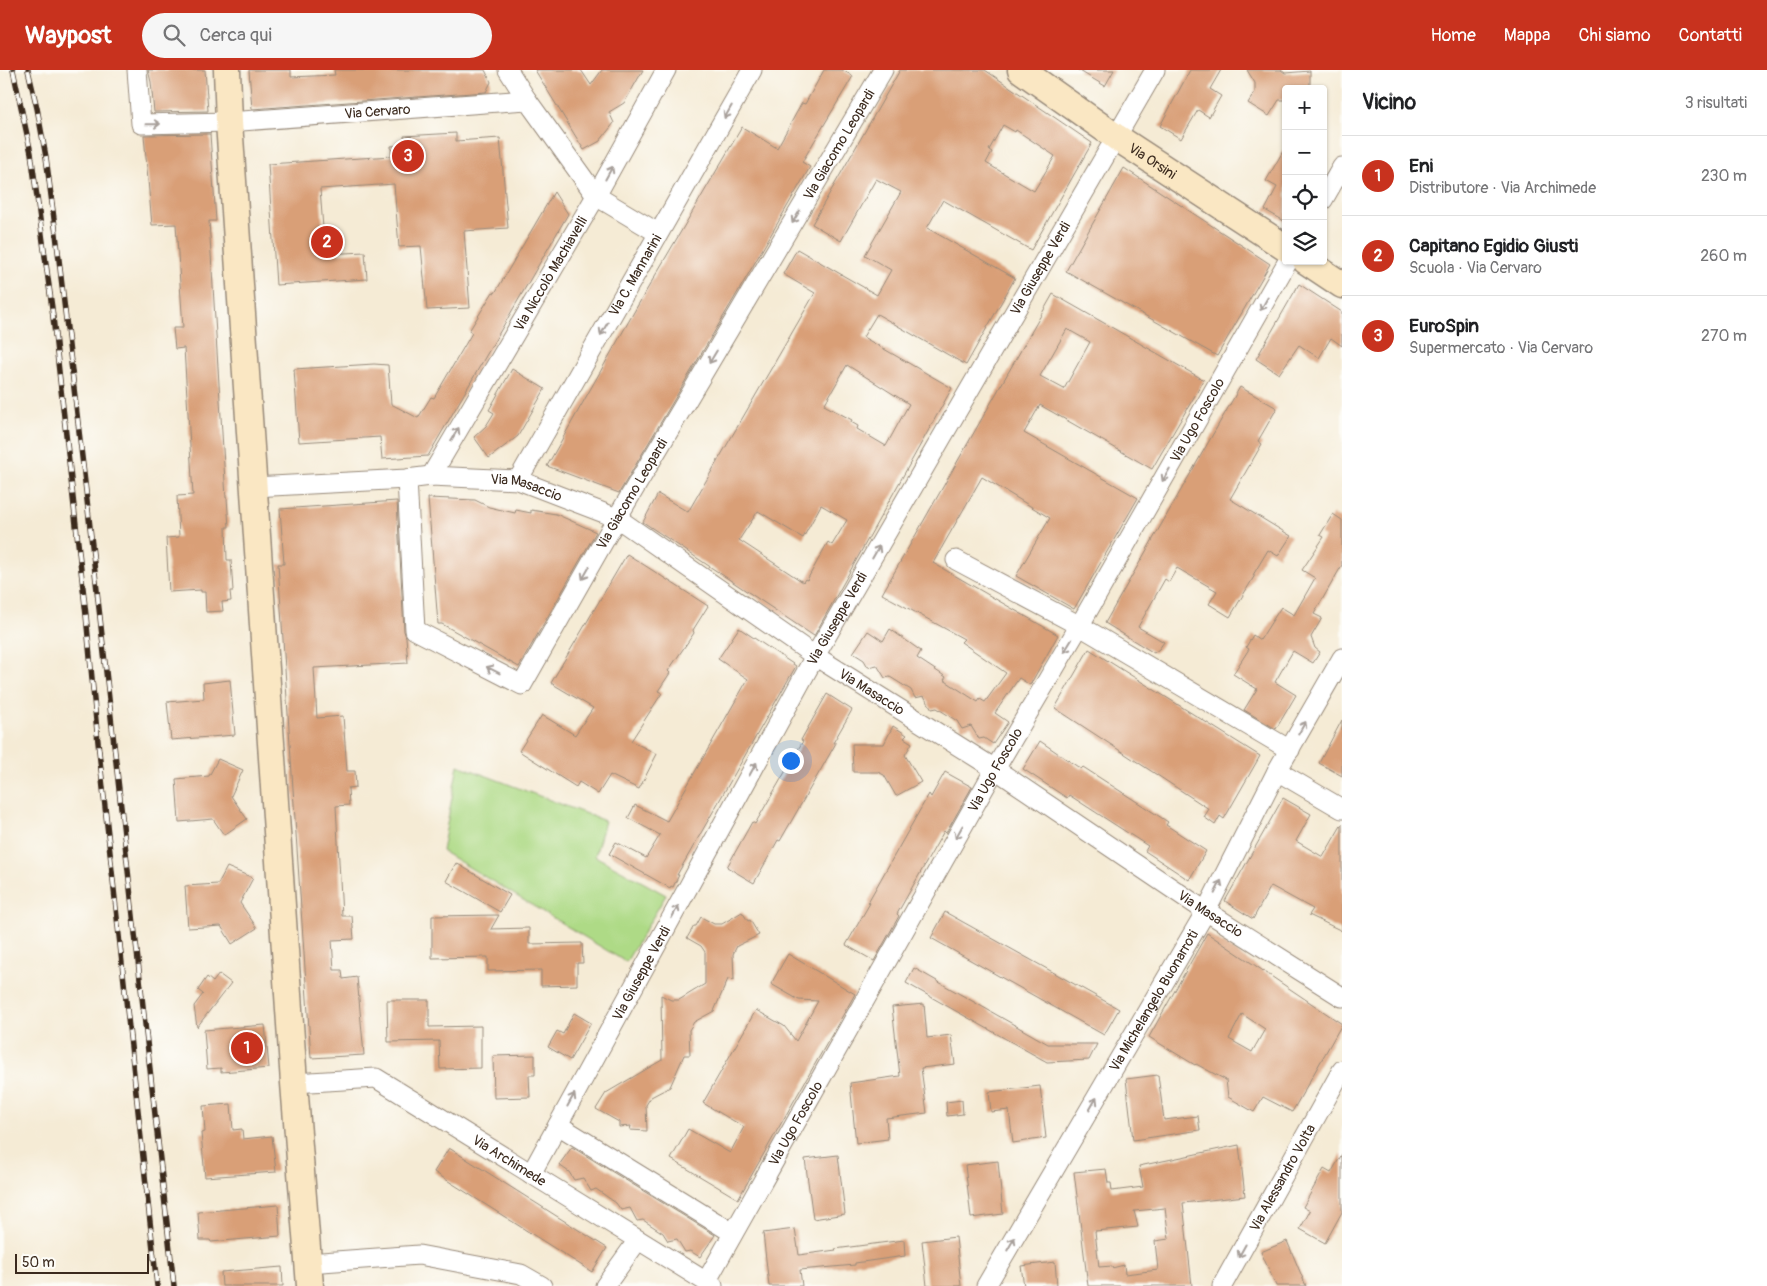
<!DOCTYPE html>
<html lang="it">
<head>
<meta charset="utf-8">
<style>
  :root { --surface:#fff; --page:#f6f6f6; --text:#202124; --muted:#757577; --line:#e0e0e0; --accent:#c8321e }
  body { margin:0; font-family:Pangolin,sans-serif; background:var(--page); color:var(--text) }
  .controls { position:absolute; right:15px; top:15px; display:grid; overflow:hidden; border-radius:5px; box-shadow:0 1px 4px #0004 }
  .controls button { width:45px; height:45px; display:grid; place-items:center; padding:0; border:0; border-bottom:1px solid var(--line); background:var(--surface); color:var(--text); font:25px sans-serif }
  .scale { position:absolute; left:15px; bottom:12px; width:134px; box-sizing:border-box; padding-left:5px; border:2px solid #3b2a1e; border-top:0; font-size:14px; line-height:18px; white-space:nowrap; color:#3b2a1e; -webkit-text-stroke:4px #fdfcf7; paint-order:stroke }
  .you { position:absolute; left:790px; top:690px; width:18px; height:18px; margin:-12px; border:4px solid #fff; border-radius:50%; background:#1a73e8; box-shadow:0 0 0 8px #1a73e833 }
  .badge { display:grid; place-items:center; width:32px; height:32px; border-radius:50%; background:var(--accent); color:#fff; font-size:16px; font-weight:700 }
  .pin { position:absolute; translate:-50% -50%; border:2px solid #fff; box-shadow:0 1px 5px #0006 }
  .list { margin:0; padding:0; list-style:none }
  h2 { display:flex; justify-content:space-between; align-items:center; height:65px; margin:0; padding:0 20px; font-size:21px }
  h2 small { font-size:16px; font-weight:400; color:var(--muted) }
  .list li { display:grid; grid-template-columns:32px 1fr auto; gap:15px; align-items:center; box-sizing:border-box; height:80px; padding:0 20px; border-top:1px solid var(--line) }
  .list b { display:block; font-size:19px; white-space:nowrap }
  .list p { margin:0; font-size:16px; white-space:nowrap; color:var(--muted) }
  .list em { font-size:16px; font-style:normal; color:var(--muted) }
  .icon { flex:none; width:28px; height:28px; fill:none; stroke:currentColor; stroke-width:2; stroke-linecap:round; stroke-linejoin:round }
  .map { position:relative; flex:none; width:1342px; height:1216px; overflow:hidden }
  header { display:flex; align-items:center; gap:30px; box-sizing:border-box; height:70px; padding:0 25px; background:var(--accent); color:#fff }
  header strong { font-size:24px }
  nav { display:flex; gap:28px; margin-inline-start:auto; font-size:18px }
  .search { width:350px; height:45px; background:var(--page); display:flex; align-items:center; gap:12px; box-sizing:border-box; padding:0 18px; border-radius:28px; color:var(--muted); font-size:19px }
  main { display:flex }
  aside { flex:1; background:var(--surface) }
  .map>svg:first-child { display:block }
  .green { fill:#aeda86; stroke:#748252 }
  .building { fill:#d99f77; fill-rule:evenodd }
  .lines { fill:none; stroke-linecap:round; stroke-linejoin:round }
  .minor-casing { stroke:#988a7a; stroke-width:21 }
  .secondary-casing { stroke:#988a7a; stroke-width:29 }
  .minor { stroke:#fff; stroke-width:19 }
  .secondary { stroke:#fae7c3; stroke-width:26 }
  .rail-casing { stroke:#3b2a1e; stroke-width:5.5 }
  .rail { stroke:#fdfcf7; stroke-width:4; stroke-dasharray:11; stroke-linecap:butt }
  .oneway { stroke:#a79f9a }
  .labels { text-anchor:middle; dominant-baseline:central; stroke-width:5; stroke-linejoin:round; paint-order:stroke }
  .street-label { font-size:14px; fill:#3b2a1e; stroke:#fdfcf7 }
</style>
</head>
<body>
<header>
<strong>Waypost</strong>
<div class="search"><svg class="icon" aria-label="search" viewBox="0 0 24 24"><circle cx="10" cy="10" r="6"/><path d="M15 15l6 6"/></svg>Cerca qui</div>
<nav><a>Home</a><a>Mappa</a><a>Chi siamo</a><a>Contatti</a></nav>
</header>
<main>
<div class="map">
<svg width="1342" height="1216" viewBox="0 0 1342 1216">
  <rect width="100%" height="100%" fill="#fdfcf7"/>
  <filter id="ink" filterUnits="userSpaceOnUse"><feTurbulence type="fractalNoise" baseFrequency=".02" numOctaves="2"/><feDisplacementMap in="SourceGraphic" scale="10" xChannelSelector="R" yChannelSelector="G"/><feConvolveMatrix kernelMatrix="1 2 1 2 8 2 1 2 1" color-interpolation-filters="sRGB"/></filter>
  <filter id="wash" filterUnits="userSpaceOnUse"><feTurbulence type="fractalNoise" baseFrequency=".0096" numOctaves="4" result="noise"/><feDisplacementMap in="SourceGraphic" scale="20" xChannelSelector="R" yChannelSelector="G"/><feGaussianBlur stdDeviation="1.12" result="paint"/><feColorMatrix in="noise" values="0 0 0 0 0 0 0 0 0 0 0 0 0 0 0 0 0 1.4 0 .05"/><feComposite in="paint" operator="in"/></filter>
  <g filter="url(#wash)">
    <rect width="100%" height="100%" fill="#f5ebd5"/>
    <!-- green -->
    <path class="green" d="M458 695 605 751 595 786 666 825 626 892 442 781Z"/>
    <g id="blocks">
      <!-- building -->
      <path class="building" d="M148 0H205L208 41 154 42 151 12Z
        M249 0H291V7L335 5 334 0H485L491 12 486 22 252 39Z
        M535 0H581L591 15 602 0H643L624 33 609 42 614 53 600 71 584 80Z
        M824 0H842L853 6 802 92 810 97 739 220 619 423 547 396 638 235 742 57 777 78 802 33 805 34Z
        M900 0H985L1092 73 1031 180 943 130 927 158 1015 208 966 295 877 244 863 267 952 318 814 566 643 452 658 424 688 442 815 223 783 204 797 179 877 225 891 200 865 185 901 122 876 109 841 171 812 154ZM1003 55 1015 62 1016 60 1055 86 1034 121 986 93 992 82 989 80ZM847 295 909 334 886 376 857 359 858 356 851 352 852 350 824 335ZM821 435 847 450 832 475 828 472 807 510 805 509 803 512 739 470 758 441 803 468Z
        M1078 0H1114L1105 16Z
        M1190 0H1221L1210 19 1221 26 1209 47 1198 40 1181 69 1160 56Z
        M1247 0H1281L1285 3 1310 1V19H1286V30H1279L1269 46 1248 33 1255 22V13Z
        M456 63V71L500 68 508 158 464 161 470 238 427 240 421 176 399 177 394 114 320 119 325 184 365 182 367 209 276 215 268 94 392 86 391 76 405 75 404 66Z
        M210 64 216 151H209L226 428H227L229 457H226L227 490H231L233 521H230L231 531 222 532 223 541 206 542 205 522H201V520L169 522 166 468 179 467 177 426 193 425 184 278 175 279 173 258H183L176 154 152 155 144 65Z
        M1286 76V152L1265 140 1277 117 1266 111Z
        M1124 98 1270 194 1217 286 1066 201Z
        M554 122 568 144 428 386 382 389 380 367 299 372 294 299 374 294 388 295 391 334 418 348 431 327 434 328 472 263 469 261 493 222 495 223Z
        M1299 214 1342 242V276L1331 268 1319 288 1299 275 1279 304 1256 289Z
        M1053 224 1204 310 1152 399 1040 335 1024 363 1138 428 1074 539 1016 506 1050 448 982 407 933 493 1058 565 1030 615 1019 608 995 643 1008 652 993 674 984 668 979 669 971 656 962 659 957 651 937 638 932 639 924 626 915 628 911 620 890 607 885 608 877 595 868 597 864 590 853 583 868 561 883 571 890 559 921 581 917 588 946 607 944 610 978 632 980 629 985 632 1006 603 961 572 964 569 882 524ZM1067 259 1090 272 1064 319 1040 306Z
        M512 299 545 319 518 366 489 388 474 367 486 356 494 343 489 340Z
        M1240 317 1277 338 1258 371 1262 374 1230 429 1291 466 1278 486 1268 480 1253 505H1255L1230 547 1209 534 1217 521 1177 498 1169 512 1165 509 1138 557 1164 572 1159 579 1154 583 1105 553Z
        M428 428 475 430 489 437 515 443 516 440 531 443V440L556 444 596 462 519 597 442 554H438Z
        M397 431 404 561 406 567 408 593 314 598 317 648 343 646 347 701H355L356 717 348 718 349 735 336 736 342 846H352L354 869 332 870 334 900H342L343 909 357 907 364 985 311 988 278 494H284L280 439Z
        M1333 444 1342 450V495L1314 544 1322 548 1311 567 1315 578 1320 582 1313 593 1293 581 1275 612 1296 625 1276 659 1244 640 1257 619 1233 604 1249 579 1246 577 1253 565 1260 570 1281 537 1294 545 1315 508 1302 500 1324 467 1320 465Z
        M627 484 708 536 693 560 694 563 668 601 670 603 658 621 662 623 631 671 657 684 639 719 610 705 598 724 579 712 576 717 519 681 542 645 575 665 593 638 551 613Z
        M739 558 796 596 677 805H679L673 817 671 816 670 818 609 784 616 772 646 788 660 765 628 748 635 735 667 751 748 609 718 589Z
        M1089 579 1260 686 1224 749 1220 746 1215 755 1204 747 1209 739 1055 638Z
        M230 610 235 665 171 670 167 632 204 629 203 613Z
        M827 624 852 640 833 673H836L780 771 778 770 754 813 727 797 752 752 755 754 803 671 801 670Z
        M1342 650V706L1319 693Z
        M893 656 907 665 904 668 912 673 905 685 921 712 896 726 884 705 878 702H853L852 674H884Z
        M1040 671 1081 699 1083 697 1168 752 1166 755 1206 781 1189 810 1145 781 1148 776 1069 725 1067 728 1023 699Z
        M218 689 243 700 231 726 247 749 224 765 213 749 179 752 176 709 209 706Z
        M945 702 972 717 946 763 944 761 897 844 899 846 874 891 846 875 870 833 868 832 929 724 931 727Z
        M1283 728 1311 744 1296 771 1323 787 1342 754V861L1309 845 1313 839 1271 816 1253 849 1225 831Z
        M456 793 510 825 500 842 446 811Z
        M227 797 253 808 240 833 257 858 232 874 221 856 188 858 185 816 218 814Z
        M742 842 748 851 750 850 759 865 737 876 733 884 734 910 728 909 714 941 694 952 689 960 690 985H684L670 1017 651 1027 646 1035 647 1061 630 1060 631 1056 619 1057V1052L596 1039 606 1023 662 990 661 925 671 930H679L705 914V882L701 876 687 868 694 856H696L701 847 714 854H722Z
        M945 842 1119 939 1104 965 931 868Z
        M499 845 491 859 529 858V874L582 873 583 893H577V915L541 916V900L488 901V887L432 888V846Z
        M1207 863 1342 954 1292 1042 1263 1027 1254 1042 1228 1027 1226 1010 1196 994 1195 995 1149 967ZM1242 944 1265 959 1252 982 1229 969Z
        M788 884 855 924 738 1129 671 1089 688 1059 730 1083 744 1057 703 1033 756 940 784 956 796 971 818 931 799 930 771 914Z
        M914 898 1048 974H1097L1089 990 1047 992 906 913Z
        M219 904 231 913 197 957 194 936 203 924 198 920 207 907 213 912Z
        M387 930H429V957L481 956V998L440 999 439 971 388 972Z
        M924 934 927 968 951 965 955 994 921 998 927 1043 886 1048 888 1069 856 1073 850 1013 900 1006 892 937Z
        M574 943 591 953 570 990 548 977 557 961 563 964Z
        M265 955 269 998 221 1002V998L207 999 204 960Z
        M535 985V1005H529L530 1027 494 1028 493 986Z
        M1158 1005 1164 1050 1198 1046 1200 1060 1133 1070 1126 1009Z
        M1040 1016 1046 1068 1013 1073 1009 1040 991 1042 989 1022Z
        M962 1030 963 1044 947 1046 946 1032Z
        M231 1034 233 1060 242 1059 243 1069 272 1066 276 1102 205 1107 201 1063 205 1062 203 1036Z
        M1239 1075 1245 1126 1183 1133 1192 1216H1088L1074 1102 1106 1099 1108 1113H1111L1112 1121 1143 1117 1139 1096ZM1165 1138 1169 1169 1155 1171 1158 1200 1125 1204 1124 1195 1112 1198V1196L1099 1197 1095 1161 1138 1157 1134 1141Z
        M572 1077 715 1165 700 1187 690 1181 685 1182 677 1169 668 1171 663 1163 643 1150 637 1151 630 1138 621 1140 616 1133 596 1119 591 1121 583 1108 574 1110 569 1102 559 1095Z
        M449 1078 607 1178 592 1202 434 1102Z
        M1342 1084V1142L1325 1173 1300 1159 1310 1141 1303 1137 1324 1099 1331 1103Z
        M838 1085 845 1144 813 1149 805 1089Z
        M998 1091 1003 1144 971 1148 965 1095Z
        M278 1135 280 1166 211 1172 210 1170H200L198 1142Z
        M795 1159 799 1185 836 1180 835 1179 904 1170 905 1186 855 1193V1195L800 1200 802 1216H769L763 1163Z
        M956 1167 961 1216H927L922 1171Z
        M1287 1171 1306 1216H1276L1261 1182Z
        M1055 1192 1057 1216H1024L1021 1196Z
        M282 1197 283 1216H222L221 1202Z"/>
    </g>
  </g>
  <g filter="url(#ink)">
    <use href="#blocks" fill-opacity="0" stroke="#988a7a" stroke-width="1"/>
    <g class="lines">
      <!-- minor casing -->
      <g class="minor-casing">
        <g id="minor">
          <path id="s1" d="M137 0 141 54 229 52 527 30"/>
          <path d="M508 0 527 30 596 126 658 163"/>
          <path d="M1323 130 1342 97"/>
          <path id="s2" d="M431 406 596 126 666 0"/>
          <path id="s3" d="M407 409 415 560 522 615 617 448 883 0"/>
          <path id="s4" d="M518 410 752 0"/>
          <path id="s5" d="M253 417 407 409 431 406 518 410 617 448 815 586 995 699 1198 836 1342 927"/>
          <path d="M956 490 1080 556 1290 680"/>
          <path d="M1277 701 1342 739"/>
          <path id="s6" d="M294 1013 376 1008 713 1216"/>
          <path d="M558 1055 733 1163"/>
          <path id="s7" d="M531 1104 815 586 1155 0"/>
          <path d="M308 1193 419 1185 521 1204 542 1216"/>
          <path id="s8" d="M706 1212 995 699 1077 560 1288 191"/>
          <path d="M605 1216 638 1170"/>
          <path id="s9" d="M986 1216 1206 841 1277 701 1342 588"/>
          <path id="s10" d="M1222 1216 1342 1000"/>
        </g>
      </g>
      <!-- secondary casing -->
      <g class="secondary-casing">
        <g id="secondary">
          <path d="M227 0 229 52 294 1013 310 1216"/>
          <path id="s11" d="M1021 0 1116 67 1286 178"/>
          <path d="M1306 191 1342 215"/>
        </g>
      </g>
      <!-- minor -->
      <use href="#minor" class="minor"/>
      <!-- secondary -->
      <use href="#secondary" class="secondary"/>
      <!-- rail casing -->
      <g class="rail-casing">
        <path id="rail" d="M13 0 31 83 52 238 86 545 98 672 157 1216
          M28 0 37 38 46 87 56 164 86 421 174 1216"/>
      </g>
      <!-- rail -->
      <use href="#rail" class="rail"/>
    </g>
    <!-- one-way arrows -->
    <defs><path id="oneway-shaft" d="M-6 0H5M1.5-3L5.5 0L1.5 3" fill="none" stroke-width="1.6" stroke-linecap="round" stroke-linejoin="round" transform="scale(1.25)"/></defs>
    <g class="oneway">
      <use href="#oneway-shaft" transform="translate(728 42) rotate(120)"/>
      <use href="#oneway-shaft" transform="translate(153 54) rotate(-1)"/>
      <use href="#oneway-shaft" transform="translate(609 103) rotate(-61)"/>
      <use href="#oneway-shaft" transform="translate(796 147) rotate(121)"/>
      <use href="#oneway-shaft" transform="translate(1264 234) rotate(120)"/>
      <use href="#oneway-shaft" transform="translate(604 259) rotate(120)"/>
      <use href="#oneway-shaft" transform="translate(713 287) rotate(121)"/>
      <use href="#oneway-shaft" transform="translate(455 364) rotate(-59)"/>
      <use href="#oneway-shaft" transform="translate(1166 405) rotate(120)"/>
      <use href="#oneway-shaft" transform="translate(876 482) rotate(-60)"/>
      <use href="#oneway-shaft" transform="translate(586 503) rotate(120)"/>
      <use href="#oneway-shaft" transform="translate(1068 576) rotate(121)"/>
      <use href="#oneway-shaft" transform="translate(493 600) rotate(-153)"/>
      <use href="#oneway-shaft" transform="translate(1302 658) rotate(-60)"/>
      <use href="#oneway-shaft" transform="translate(753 699) rotate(-61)"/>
      <use href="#oneway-shaft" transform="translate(959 762) rotate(119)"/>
      <use href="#oneway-shaft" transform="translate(1218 817) rotate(-63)"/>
      <use href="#oneway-shaft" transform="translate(675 842) rotate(-61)"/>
      <use href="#oneway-shaft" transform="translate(571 1030) rotate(-61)"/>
      <use href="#oneway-shaft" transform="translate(1093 1034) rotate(-60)"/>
      <use href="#oneway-shaft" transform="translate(1011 1174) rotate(-60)"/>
      <use href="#oneway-shaft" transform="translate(1242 1181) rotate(119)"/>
    </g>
  </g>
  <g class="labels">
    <!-- street labels -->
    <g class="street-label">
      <text stroke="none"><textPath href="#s1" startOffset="291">Via Cervaro</textPath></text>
      <text stroke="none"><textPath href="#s3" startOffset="898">Via Giacomo Leopardi</textPath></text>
      <text stroke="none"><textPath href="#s11" startOffset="160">Via Orsini</textPath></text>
      <text stroke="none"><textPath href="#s7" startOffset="1039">Via Giuseppe Verdi</textPath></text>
      <text stroke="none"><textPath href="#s2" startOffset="235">Via Niccolò Machiavelli</textPath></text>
      <text stroke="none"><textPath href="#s4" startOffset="236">Via C. Mannarini</textPath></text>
      <text stroke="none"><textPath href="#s8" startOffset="992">Via Ugo Foscolo</textPath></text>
      <text stroke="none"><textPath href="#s5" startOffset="275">Via Masaccio</textPath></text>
      <text stroke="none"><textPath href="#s3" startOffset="492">Via Giacomo Leopardi</textPath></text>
      <text stroke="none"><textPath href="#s7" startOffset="634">Via Giuseppe Verdi</textPath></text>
      <text stroke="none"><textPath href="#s5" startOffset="680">Via Masaccio</textPath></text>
      <text stroke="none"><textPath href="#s8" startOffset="588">Via Ugo Foscolo</textPath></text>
      <text stroke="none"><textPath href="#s5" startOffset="1085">Via Masaccio</textPath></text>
      <text stroke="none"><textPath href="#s7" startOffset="229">Via Giuseppe Verdi</textPath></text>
      <text stroke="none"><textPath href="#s9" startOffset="331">Via Michelangelo Buonarroti</textPath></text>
      <text stroke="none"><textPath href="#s8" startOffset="182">Via Ugo Foscolo</textPath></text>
      <text stroke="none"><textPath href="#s6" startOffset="239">Via Archimede</textPath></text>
      <text stroke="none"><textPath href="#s10" startOffset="124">Via Alessandro Volta</textPath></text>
    </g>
  </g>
</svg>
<div class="controls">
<button>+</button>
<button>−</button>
<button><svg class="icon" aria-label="locate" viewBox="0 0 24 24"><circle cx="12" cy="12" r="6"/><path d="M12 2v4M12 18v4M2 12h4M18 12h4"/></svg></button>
<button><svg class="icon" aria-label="layers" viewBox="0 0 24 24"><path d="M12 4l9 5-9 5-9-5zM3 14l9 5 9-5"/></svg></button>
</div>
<div class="scale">50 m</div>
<div class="you"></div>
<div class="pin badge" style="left:247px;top:978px">1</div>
<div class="pin badge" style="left:327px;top:172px">2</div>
<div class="pin badge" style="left:408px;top:86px">3</div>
</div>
<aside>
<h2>Vicino<small>3 risultati</small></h2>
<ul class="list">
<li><span class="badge">1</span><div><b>Eni</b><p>Distributore · Via Archimede</p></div><em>230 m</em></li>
<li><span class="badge">2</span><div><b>Capitano Egidio Giusti</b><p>Scuola · Via Cervaro</p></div><em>260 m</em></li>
<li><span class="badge">3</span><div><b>EuroSpin</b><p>Supermercato · Via Cervaro</p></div><em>270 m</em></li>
</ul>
</aside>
</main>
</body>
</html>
